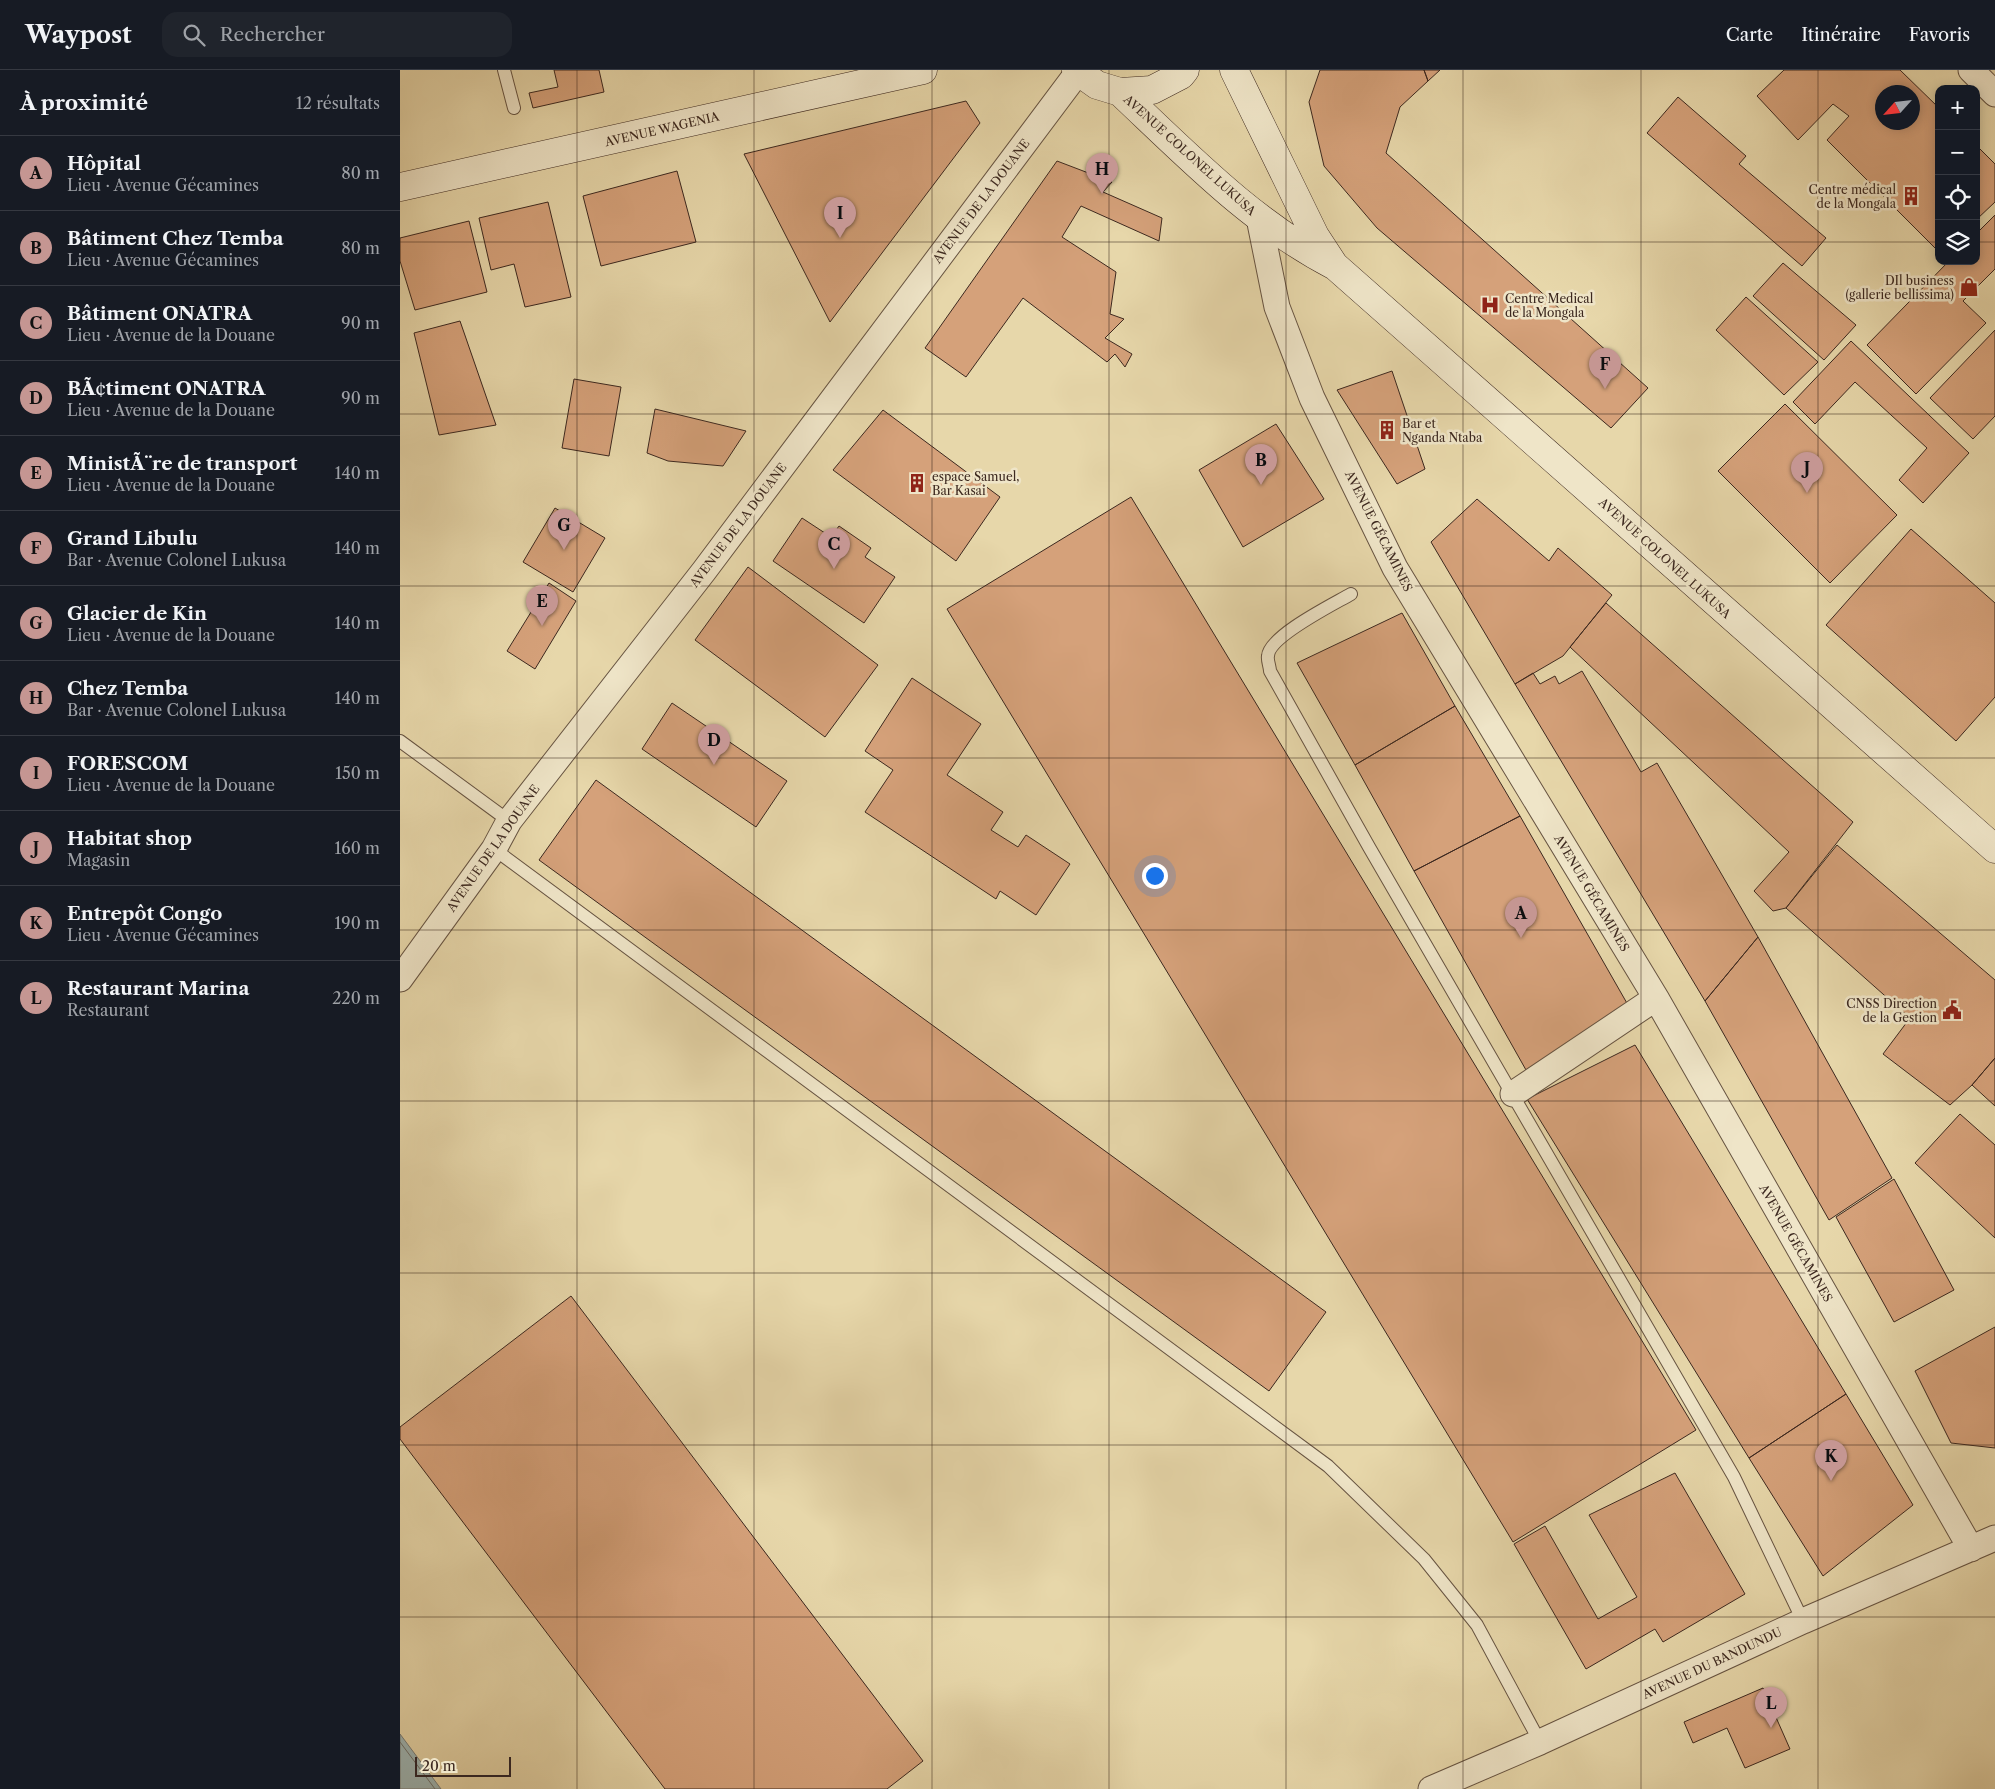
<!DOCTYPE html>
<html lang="fr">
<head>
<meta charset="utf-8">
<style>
  :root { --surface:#171b24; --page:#20242c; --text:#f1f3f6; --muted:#9ea1a6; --line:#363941; --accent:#c59692 }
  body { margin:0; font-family:"Libre Caslon Text",serif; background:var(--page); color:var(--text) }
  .controls { position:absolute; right:15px; top:15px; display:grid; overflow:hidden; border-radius:10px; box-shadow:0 2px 12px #0003 }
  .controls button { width:45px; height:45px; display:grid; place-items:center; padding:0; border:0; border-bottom:1px solid var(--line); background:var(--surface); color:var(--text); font:25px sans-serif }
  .compass { position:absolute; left:1475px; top:15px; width:45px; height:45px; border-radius:50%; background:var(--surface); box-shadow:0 2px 12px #0003; rotate:243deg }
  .scale { position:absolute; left:15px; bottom:12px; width:96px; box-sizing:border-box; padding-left:5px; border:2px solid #3c281f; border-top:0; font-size:14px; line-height:18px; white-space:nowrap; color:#3c281f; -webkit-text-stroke:4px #efe5c8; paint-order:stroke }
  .you { position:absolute; left:754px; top:805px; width:18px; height:18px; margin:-12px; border:4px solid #fff; border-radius:50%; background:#1a73e8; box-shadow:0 0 0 8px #1a73e833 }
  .badge { display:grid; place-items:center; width:32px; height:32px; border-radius:50%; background:var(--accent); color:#111; font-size:16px; font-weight:700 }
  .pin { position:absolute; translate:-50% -41px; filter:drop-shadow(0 1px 2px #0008) }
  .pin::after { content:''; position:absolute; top:26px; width:18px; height:15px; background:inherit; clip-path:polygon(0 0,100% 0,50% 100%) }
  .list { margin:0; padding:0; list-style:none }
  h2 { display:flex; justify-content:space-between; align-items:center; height:65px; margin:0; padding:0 20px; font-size:21px }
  h2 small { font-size:16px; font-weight:400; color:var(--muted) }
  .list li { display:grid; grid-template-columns:32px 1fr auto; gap:15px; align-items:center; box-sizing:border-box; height:75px; padding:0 20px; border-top:1px solid var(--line) }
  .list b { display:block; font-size:19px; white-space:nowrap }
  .list p { margin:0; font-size:16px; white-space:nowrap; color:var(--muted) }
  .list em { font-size:16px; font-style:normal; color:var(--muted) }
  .icon { flex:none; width:28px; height:28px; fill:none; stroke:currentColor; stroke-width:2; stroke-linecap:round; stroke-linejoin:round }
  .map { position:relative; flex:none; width:1595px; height:1719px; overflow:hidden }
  header { display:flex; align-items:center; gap:30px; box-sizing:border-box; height:70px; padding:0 25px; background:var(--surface); border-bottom:1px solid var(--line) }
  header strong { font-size:24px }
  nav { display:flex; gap:28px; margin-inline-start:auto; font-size:18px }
  .search { width:350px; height:45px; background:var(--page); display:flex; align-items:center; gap:12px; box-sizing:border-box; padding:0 18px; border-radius:15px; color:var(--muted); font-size:19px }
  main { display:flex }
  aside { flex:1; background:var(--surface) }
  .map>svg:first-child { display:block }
  .water { fill:#9db6b5; stroke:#767d79 }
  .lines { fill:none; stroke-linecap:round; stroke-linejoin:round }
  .shore { stroke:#6c6f6a; stroke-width:1 }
  .building { fill:#d5a17a; stroke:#3c281f; fill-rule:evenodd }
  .lane-casing { stroke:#675442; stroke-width:14 }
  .street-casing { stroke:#675442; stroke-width:27 }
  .secondary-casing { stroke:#3c281f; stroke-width:29 }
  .lane { stroke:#efe5c8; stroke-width:12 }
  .street { stroke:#efe5c8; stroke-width:25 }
  .secondary { stroke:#efe5c8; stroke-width:28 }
  .grid { fill:none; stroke:#3c281f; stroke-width:1; stroke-opacity:0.55 }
  .labels { text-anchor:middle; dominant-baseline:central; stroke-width:5; stroke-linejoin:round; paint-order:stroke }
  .street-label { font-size:12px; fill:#3c281f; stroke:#efe5c8 }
  .poi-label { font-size:12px; fill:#3c281f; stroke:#efe5c8; text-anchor:end }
</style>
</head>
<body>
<header>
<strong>Waypost</strong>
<div class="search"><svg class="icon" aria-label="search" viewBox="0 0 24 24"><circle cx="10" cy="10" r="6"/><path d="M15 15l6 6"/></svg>Rechercher</div>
<nav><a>Carte</a><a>Itinéraire</a><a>Favoris</a></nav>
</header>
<main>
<aside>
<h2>À proximité<small>12 résultats</small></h2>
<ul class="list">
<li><span class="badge">A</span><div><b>Hôpital</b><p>Lieu · Avenue Gécamines</p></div><em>80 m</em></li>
<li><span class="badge">B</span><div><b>Bâtiment Chez Temba</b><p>Lieu · Avenue Gécamines</p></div><em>80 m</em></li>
<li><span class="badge">C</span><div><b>Bâtiment ONATRA</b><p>Lieu · Avenue de la Douane</p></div><em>90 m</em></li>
<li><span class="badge">D</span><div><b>BÃ¢timent ONATRA</b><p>Lieu · Avenue de la Douane</p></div><em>90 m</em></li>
<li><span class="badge">E</span><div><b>MinistÃ¨re de transport</b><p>Lieu · Avenue de la Douane</p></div><em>140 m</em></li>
<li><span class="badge">F</span><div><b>Grand Libulu</b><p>Bar · Avenue Colonel Lukusa</p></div><em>140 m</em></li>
<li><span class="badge">G</span><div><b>Glacier de Kin</b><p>Lieu · Avenue de la Douane</p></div><em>140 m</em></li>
<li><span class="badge">H</span><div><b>Chez Temba</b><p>Bar · Avenue Colonel Lukusa</p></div><em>140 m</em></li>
<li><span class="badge">I</span><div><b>FORESCOM</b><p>Lieu · Avenue de la Douane</p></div><em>150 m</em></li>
<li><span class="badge">J</span><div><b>Habitat shop</b><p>Magasin</p></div><em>160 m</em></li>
<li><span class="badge">K</span><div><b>Entrepôt Congo</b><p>Lieu · Avenue Gécamines</p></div><em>190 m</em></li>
<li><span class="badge">L</span><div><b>Restaurant Marina</b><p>Restaurant</p></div><em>220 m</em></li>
</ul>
</aside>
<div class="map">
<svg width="1595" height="1719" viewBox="0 0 1595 1719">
  <rect width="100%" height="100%" fill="#e7d7aa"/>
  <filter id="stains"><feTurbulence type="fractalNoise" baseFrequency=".004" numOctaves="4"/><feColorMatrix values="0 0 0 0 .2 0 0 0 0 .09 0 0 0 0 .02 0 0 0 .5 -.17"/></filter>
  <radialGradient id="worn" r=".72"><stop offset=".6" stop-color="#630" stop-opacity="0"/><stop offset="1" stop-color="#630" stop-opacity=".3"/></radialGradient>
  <!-- water -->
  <path class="water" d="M0 1664 41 1719H0Z"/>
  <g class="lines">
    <!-- shore -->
    <path class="shore" d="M0 1672 35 1719"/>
  </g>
  <!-- building -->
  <path class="building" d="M154 0H199L204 22 133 38 129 23 158 17Z
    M920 0H1024L1028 11 1000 37 986 83 1248 318 1211 358 977 158 924 96 909 32Z
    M1024 0H1040L1028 11Z
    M1384 0H1500L1539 38V182L1427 70 1449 46 1433 34 1398 70 1357 26ZM1482 22H1512V52H1482Z
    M1278 27 1346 86 1339 94 1426 168 1402 196 1247 63Z
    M566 31 580 53 430 252 344 84Z
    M1576 75 1595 94V132L1576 150Z
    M657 91 712 112 703 122 762 148 759 171 681 136 662 167 716 202 710 244 724 249 705 268 732 284 725 297 715 284 707 292 623 228 566 307 525 278Z
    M277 101 296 172 201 196 183 126Z
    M148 132 171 227 125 237 114 194 91 200 79 148Z
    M1595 145V199L1563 231 1586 253 1516 324 1467 275 1549 191H1576V164Z
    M69 151 87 222 15 240 0 191V168Z
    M1383 193 1456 255 1424 290 1353 226Z
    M1346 227 1418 292 1384 325 1316 260Z
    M60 251 96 355 39 365 14 263Z
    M1595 260V346L1573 369 1530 328Z
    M1451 271 1569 383 1523 433 1499 410 1527 378 1455 312 1415 354 1393 332Z
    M992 301 1025 399 997 414 937 320Z
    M174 309 221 317 209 386 162 378Z
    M1385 334 1497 445 1430 513 1318 401Z
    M255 339 346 361 323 396 268 391 247 383Z
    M483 340 600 427 556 491 433 400Z
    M876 354 924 429 843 477 799 400Z
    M731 427 1296 1360 1113 1472 547 539Z
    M1077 429 1149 491 1158 478 1212 525 1163 586 1115 614 1031 472Z
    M155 438 205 468 173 522 123 492Z
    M402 448 431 467 439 456 471 478 465 487 495 507 464 553 373 491Z
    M1511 459 1595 533V627L1556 671 1426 555Z
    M348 497 478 595 425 667 295 570Z
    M149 513 176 531 135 599 107 581Z
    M1206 533 1453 752 1386 838 1373 841 1354 821 1389 782 1170 577Z
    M1002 543 1055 636 955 695 897 593Z
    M1182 601 1241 702 1257 693 1358 867 1305 931 1115 614 1133 603 1140 614 1155 606 1159 614Z
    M512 608 581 654 547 705 603 742 591 760 618 777 626 765 670 794 636 845 600 821 596 829 465 742 493 700 465 681Z
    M272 633 387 711 356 757 242 679Z
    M1055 636 1120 746 1014 801 955 695Z
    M196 710 926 1242 869 1321 139 790Z
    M1120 746 1228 935 1126 1000 1014 801Z
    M1437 775 1595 910V988L1572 1015 1550 1035 1483 984 1510 948 1386 838Z
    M1358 867 1492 1108 1429 1150 1305 931Z
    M1235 975 1446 1324 1349 1388 1127 1029Z
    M1595 988V1036L1572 1015Z
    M1560 1044 1595 1075V1168L1515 1093Z
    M1494 1109 1554 1220 1494 1252 1436 1147Z
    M171 1226 523 1691 487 1719H265L0 1369V1357Z
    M1595 1257V1378L1551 1373 1515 1301Z
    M1446 1324 1513 1435 1423 1506 1349 1388Z
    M1275 1403 1345 1524 1263 1572 1255 1559 1186 1599 1114 1474 1145 1456 1198 1549 1237 1527 1189 1445Z
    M1363 1618 1390 1679 1345 1698 1327 1658 1293 1673 1284 1652Z"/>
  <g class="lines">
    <!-- lane casing -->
    <g class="lane-casing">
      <path id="lane" d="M104 0 114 38
        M951 524C934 534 869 566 868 586 867 590 870 597 870 601L969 777 1334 1407 1403 1551
        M0 671 109 751
        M94 779 928 1396 1024 1489 1077 1555 1140 1672"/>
    </g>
    <!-- street casing -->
    <g class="street-casing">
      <path id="street" d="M1571 0 1595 24
        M859 148 877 237 912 328 995 498 1256 928 1571 1479
        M0 909 94 779 109 751 304 501 678 2
        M1113 1024 1256 928
        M1031 1719 1140 1672 1403 1551 1595 1468"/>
    </g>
    <!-- secondary casing -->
    <g class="secondary-casing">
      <path id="secondary" d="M676 0 697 15 720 22 752 20 781 5 785 0
        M834 0 915 166 934 195
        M720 22C787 85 853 154 935 196L1595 779
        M0 117 523 0"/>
    </g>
    <!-- lane -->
    <use href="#lane" class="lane"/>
    <!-- street -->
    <use href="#street" class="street"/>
    <!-- secondary -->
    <use href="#secondary" class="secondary"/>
  </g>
  <!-- grid -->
  <path class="grid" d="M177 0V1719M354 0V1719M532 0V1719M709 0V1719M886 0V1719M1063 0V1719M1241 0V1719M1418 0V1719M0 172H1539M1576 172H1595M0 344H1595M0 516H1595M0 688H1595M0 860H1595M0 1031H1595M0 1203H1595M0 1375H1595M0 1547H1595"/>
  <!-- icons -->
  <defs>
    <g id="building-bare" transform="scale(1.5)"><path d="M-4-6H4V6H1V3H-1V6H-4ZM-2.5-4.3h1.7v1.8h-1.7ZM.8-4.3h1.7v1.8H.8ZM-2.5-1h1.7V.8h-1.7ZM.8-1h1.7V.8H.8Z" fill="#8f2418" stroke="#efe5c8" stroke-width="2.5" paint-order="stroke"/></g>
    <g id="shop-bare" transform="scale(1.5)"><path d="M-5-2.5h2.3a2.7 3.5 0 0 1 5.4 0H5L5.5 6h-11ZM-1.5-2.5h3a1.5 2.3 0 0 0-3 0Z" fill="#8f2418" stroke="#efe5c8" stroke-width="2.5" paint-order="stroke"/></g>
    <g id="hospital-bare" transform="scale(1.5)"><path d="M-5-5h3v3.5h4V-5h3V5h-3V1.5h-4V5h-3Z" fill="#8f2418" stroke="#efe5c8" stroke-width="2.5" paint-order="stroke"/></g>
    <g id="civic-bare" transform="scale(1.5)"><path d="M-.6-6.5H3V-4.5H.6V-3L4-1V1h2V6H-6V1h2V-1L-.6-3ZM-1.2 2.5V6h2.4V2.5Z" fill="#8f2418" stroke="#efe5c8" stroke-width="2.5" paint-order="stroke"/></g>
  </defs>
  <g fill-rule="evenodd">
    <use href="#building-bare" x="1511" y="126"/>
    <use href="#shop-bare" x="1569" y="217"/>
    <use href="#hospital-bare" x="1090" y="235"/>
    <use href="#building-bare" x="987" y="360"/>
    <use href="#building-bare" x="517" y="413"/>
    <use href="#civic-bare" x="1552" y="940"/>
  </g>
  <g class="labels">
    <!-- street labels -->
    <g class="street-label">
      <text transform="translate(262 59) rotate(-13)">AVENUE WAGENIA</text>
      <text transform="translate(790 85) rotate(42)">AVENUE COLONEL LUKUSA</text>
      <text transform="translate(581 131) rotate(-53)">AVENUE DE LA DOUANE</text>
      <text transform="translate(338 455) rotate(-53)">AVENUE DE LA DOUANE</text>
      <text transform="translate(979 461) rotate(63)">AVENUE GÉCAMINES</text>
      <text transform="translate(1265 488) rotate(42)">AVENUE COLONEL LUKUSA</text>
      <text transform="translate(93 778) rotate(-55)">AVENUE DE LA DOUANE</text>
      <text transform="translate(1192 823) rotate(59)">AVENUE GÉCAMINES</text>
      <text transform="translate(1396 1173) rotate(60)">AVENUE GÉCAMINES</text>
      <text transform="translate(1312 1593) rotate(-25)">AVENUE DU BANDUNDU</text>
    </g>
    <!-- poi labels -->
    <g class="poi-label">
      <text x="1496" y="119">Centre médical<tspan x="1496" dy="14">de la Mongala</tspan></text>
      <text x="1554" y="210">DIl business<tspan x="1554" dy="14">(gallerie bellissima)</tspan></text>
      <text x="1105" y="228" text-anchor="start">Centre Medical<tspan x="1105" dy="14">de la Mongala</tspan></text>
      <text x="1002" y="353" text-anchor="start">Bar et<tspan x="1002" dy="14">Nganda Ntaba</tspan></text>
      <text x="532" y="406" text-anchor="start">espace Samuel,<tspan x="532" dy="14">Bar Kasai</tspan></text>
      <text x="1537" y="933">CNSS Direction<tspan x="1537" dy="14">de la Gestion</tspan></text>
    </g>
  </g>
  <rect width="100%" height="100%" filter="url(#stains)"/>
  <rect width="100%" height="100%" fill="url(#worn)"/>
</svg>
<div class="controls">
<button>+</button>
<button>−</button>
<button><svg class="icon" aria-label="locate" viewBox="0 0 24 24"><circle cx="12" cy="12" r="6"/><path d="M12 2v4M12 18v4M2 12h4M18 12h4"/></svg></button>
<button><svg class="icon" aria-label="layers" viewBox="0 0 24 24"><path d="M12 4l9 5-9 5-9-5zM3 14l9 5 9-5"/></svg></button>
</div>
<svg class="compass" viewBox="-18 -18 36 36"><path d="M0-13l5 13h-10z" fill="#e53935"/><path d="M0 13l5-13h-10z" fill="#9ea1a6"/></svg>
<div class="scale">20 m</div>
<div class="you"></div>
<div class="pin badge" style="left:1121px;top:868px">A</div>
<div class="pin badge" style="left:861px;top:415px">B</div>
<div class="pin badge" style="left:434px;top:499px">C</div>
<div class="pin badge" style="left:314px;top:695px">D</div>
<div class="pin badge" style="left:142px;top:556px">E</div>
<div class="pin badge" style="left:1205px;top:319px">F</div>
<div class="pin badge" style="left:164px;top:480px">G</div>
<div class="pin badge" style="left:702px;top:124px">H</div>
<div class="pin badge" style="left:440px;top:168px">I</div>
<div class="pin badge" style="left:1407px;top:423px">J</div>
<div class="pin badge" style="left:1431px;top:1411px">K</div>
<div class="pin badge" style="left:1371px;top:1658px">L</div>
</div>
</main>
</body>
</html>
